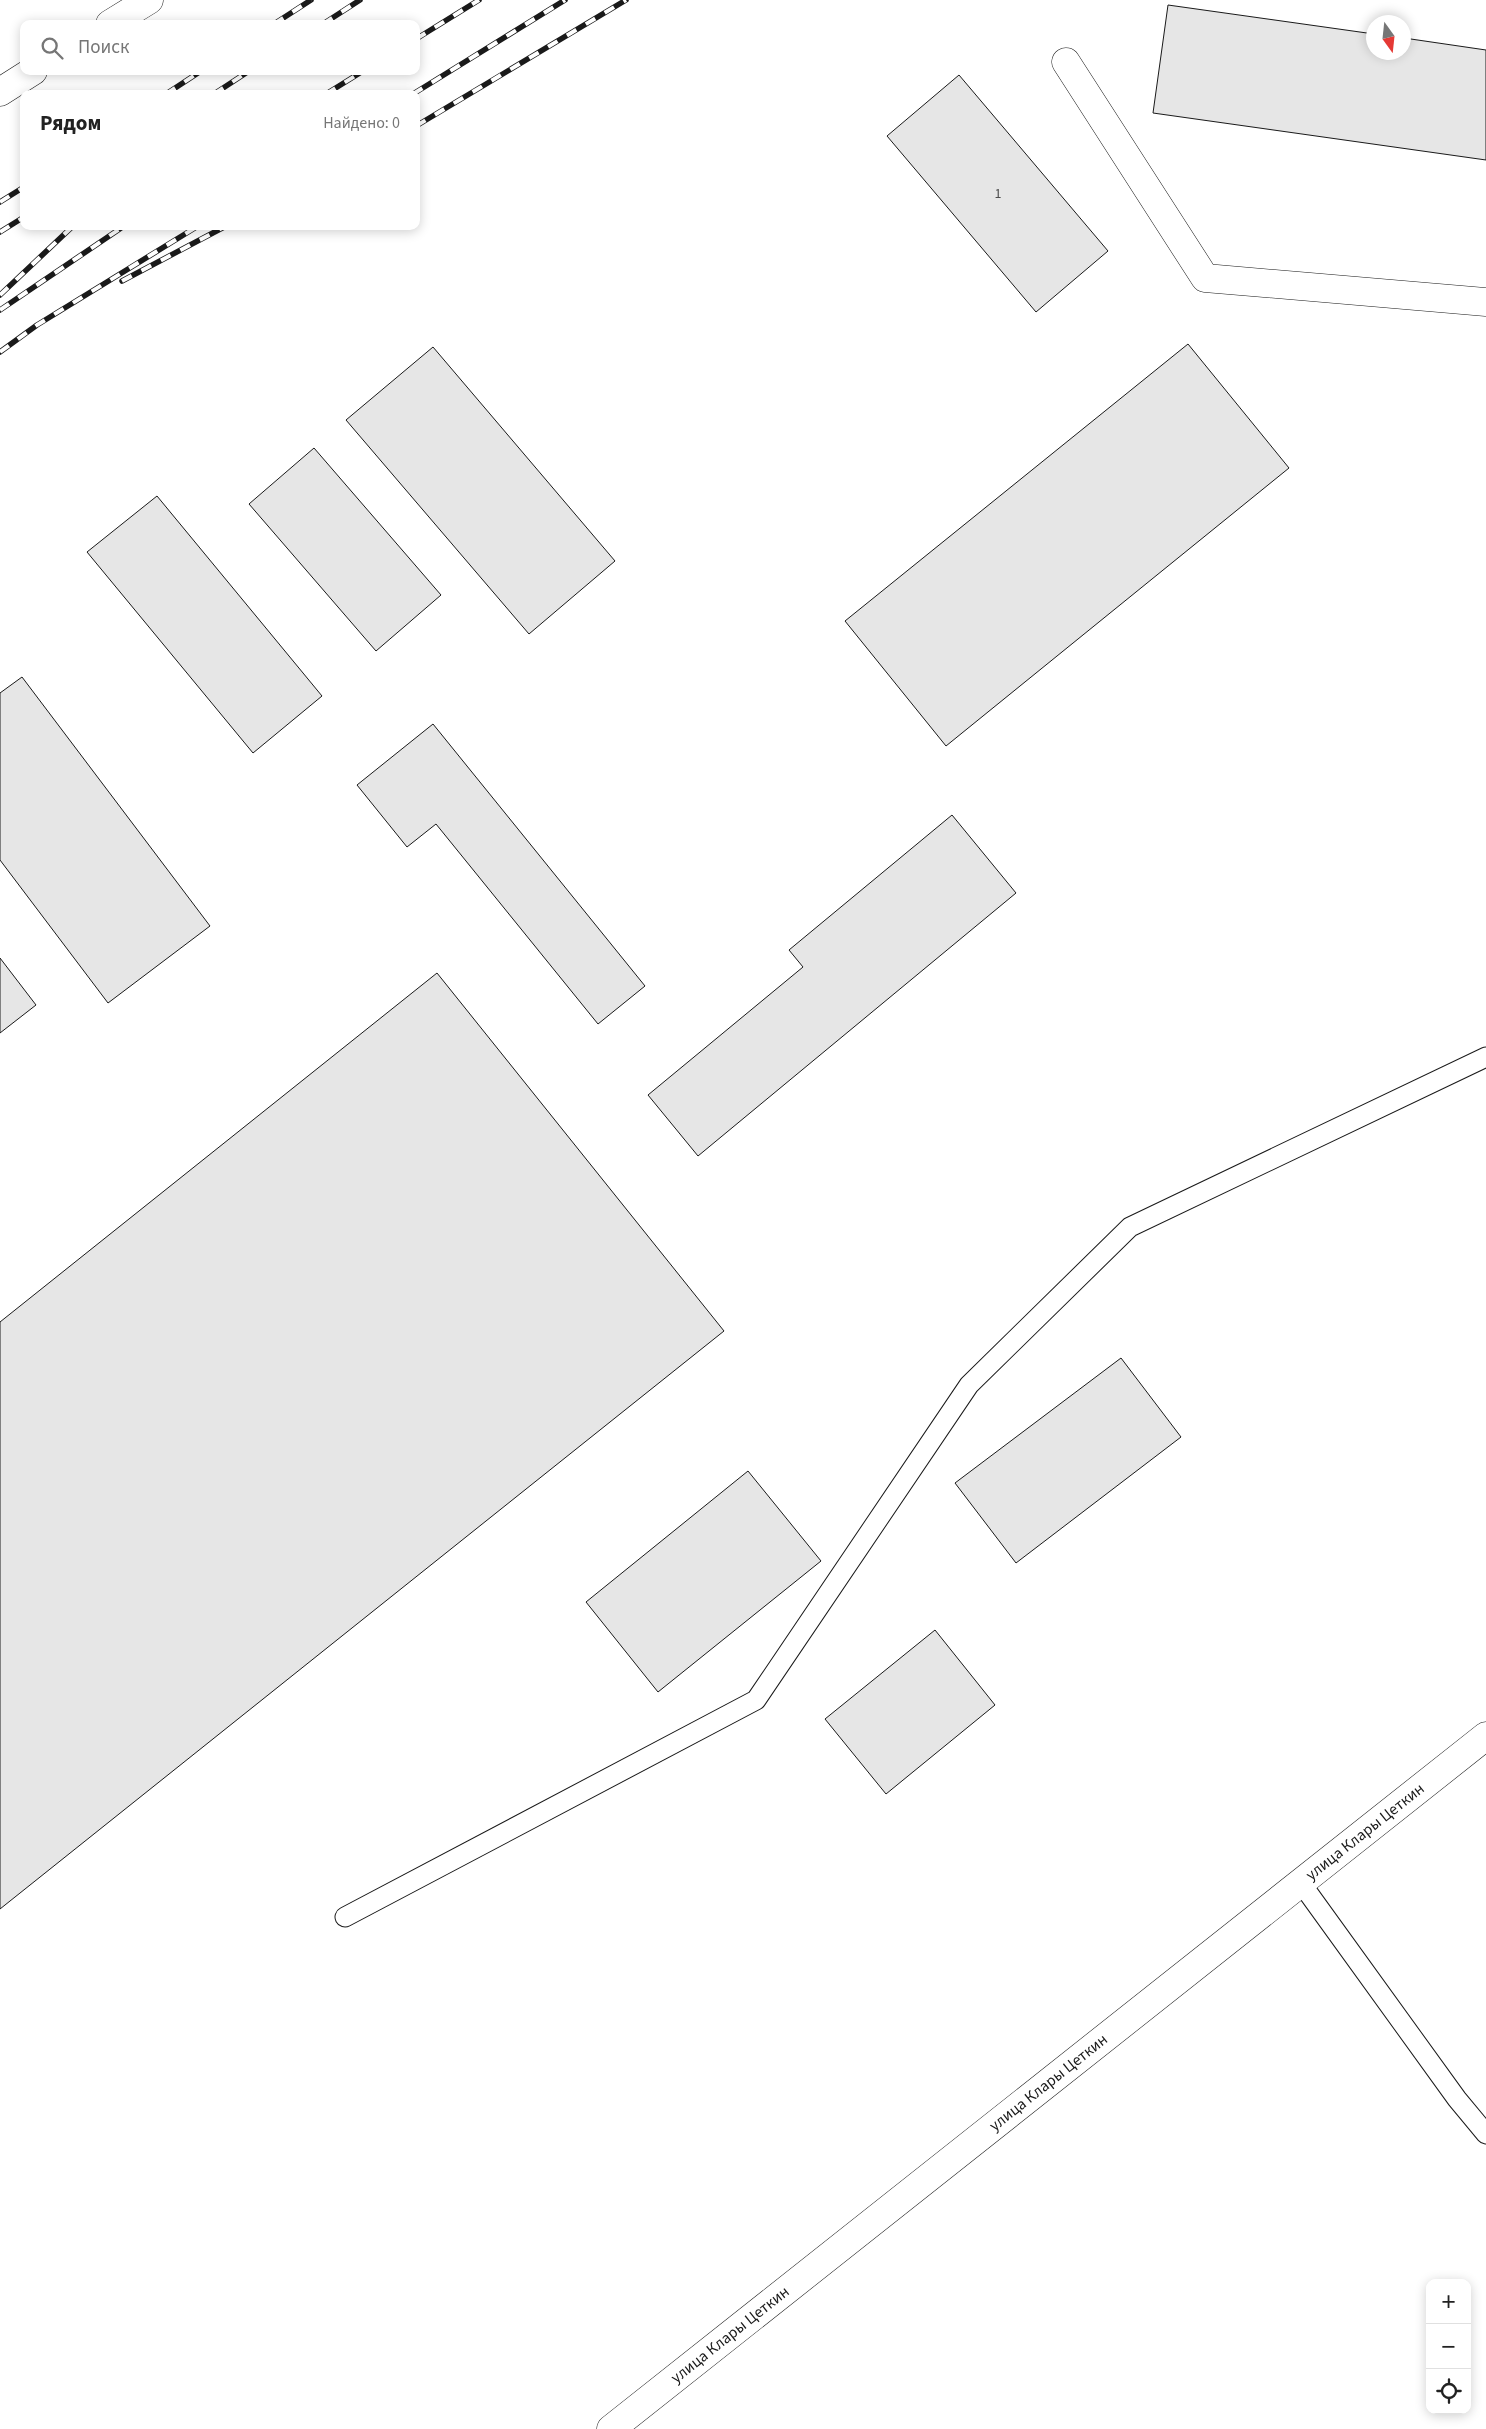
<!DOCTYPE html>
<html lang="ru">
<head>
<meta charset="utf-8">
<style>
  :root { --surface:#fff; --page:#f2f2f2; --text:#222; --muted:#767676; --line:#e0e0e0 }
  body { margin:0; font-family:"Source Sans 3",sans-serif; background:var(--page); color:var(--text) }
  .controls { position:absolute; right:15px; bottom:15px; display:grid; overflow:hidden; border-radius:10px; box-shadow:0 2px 12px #0003 }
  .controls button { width:45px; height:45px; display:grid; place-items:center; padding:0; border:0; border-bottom:1px solid var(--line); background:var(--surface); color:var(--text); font:25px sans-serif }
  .compass { position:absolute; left:1366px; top:15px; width:45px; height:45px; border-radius:50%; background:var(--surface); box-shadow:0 2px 12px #0003; rotate:165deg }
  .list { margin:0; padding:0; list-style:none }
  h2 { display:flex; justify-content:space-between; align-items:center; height:65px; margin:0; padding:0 20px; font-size:21px }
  h2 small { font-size:16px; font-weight:400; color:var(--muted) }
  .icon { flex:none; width:28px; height:28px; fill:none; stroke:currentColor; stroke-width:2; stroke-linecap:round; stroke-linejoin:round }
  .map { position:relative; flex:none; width:1486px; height:2429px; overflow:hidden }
  .search { position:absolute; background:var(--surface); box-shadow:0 2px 12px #0003; left:20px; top:20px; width:400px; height:55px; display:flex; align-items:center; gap:12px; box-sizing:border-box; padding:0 18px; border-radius:10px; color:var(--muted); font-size:19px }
  .panel { position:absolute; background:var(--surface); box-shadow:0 2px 12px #0003; left:20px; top:90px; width:400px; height:140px; border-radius:10px }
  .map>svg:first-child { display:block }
  .building { fill:#e6e6e6; stroke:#1a1a1a }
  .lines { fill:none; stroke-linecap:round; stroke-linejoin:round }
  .service-casing { stroke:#1a1a1a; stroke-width:21 }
  .minor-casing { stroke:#1a1a1a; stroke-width:29 }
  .service { stroke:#fff; stroke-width:19 }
  .minor { stroke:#fff; stroke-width:28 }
  .rail-casing { stroke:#1a1a1a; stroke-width:5.5 }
  .rail { stroke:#fff; stroke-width:4; stroke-dasharray:11; stroke-linecap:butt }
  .labels { text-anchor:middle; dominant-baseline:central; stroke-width:4; stroke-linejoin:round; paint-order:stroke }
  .number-label { font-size:14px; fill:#4d4d4d }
  .street-label { font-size:16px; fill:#1a1a1a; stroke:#fff }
</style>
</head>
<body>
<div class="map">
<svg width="1486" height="2429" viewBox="0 0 1486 2429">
  <rect width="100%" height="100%" fill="#fff"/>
  <!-- building -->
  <path class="building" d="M1168 5 1374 34V52H1404V38L1486 50V160L1153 113Z
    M959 75 1108 251 1036 312 887 136Z
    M1188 344 1289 468 946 746 845 621Z
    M433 347 615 561 529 634 346 420Z
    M314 448 441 595 376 651 249 504Z
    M157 496 322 696 253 753 87 552Z
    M22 677 210 926 108 1003 0 860V693Z
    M433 724 645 986 598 1024 436 824 407 847 357 785Z
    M952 815 1016 893 698 1156 648 1095 803 967 789 950Z
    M0 958 36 1005 0 1033Z
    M437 973 724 1331 0 1909V1322Z
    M1121 1358 1181 1437 1016 1563 955 1483Z
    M748 1471 821 1561 658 1692 586 1602Z
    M935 1630 995 1705 886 1794 825 1719Z"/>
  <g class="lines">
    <!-- service casing -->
    <g class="service-casing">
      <path id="service" d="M1301 1883 1457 2099 1486 2134
        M345 1917 756 1700 969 1385 1130 1227 1486 1057"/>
    </g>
    <!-- minor casing -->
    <g class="minor-casing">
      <g id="minor">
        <path d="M110 24 149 0"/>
        <path d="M1066 62 1205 278 1486 302"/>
        <path d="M0 92 33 71"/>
        <path id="s1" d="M611 2429 1486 1736"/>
      </g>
    </g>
    <!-- service -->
    <use href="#service" class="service"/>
    <!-- minor -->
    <use href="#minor" class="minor"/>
    <!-- rail casing -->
    <g class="rail-casing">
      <path id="rail" d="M274 24 311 0
        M323 24 360 0
        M416 39 479 0
        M166 94 201 71
        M214 94 249 71
        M326 94 363 71
        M413 94 565 0
        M416 126 626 0
        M0 202 24 187
        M0 232 24 217
        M122 281 226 226
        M0 295 73 226
        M0 310 124 226
        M0 352 37 325 198 226"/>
    </g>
    <!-- rail -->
    <use href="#rail" class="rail"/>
  </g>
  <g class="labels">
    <!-- number labels -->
    <g class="number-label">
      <text x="998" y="194">1</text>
    </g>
    <!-- street labels -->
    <g class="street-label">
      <text stroke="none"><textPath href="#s1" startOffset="962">улица Клары Цеткин</textPath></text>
      <text stroke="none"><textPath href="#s1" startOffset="558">улица Клары Цеткин</textPath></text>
      <text stroke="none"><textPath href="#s1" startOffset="152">улица Клары Цеткин</textPath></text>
    </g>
  </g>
</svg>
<div class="controls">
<button>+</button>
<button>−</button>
<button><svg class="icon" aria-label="locate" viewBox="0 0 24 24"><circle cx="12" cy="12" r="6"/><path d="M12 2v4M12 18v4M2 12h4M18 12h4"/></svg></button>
</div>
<svg class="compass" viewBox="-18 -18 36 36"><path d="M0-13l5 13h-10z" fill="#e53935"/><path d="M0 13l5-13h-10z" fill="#767676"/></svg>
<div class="search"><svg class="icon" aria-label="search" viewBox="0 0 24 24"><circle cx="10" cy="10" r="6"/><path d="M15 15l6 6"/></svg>Поиск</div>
<section class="panel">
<h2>Рядом<small>Найдено: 0</small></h2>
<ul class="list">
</ul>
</section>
</div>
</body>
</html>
